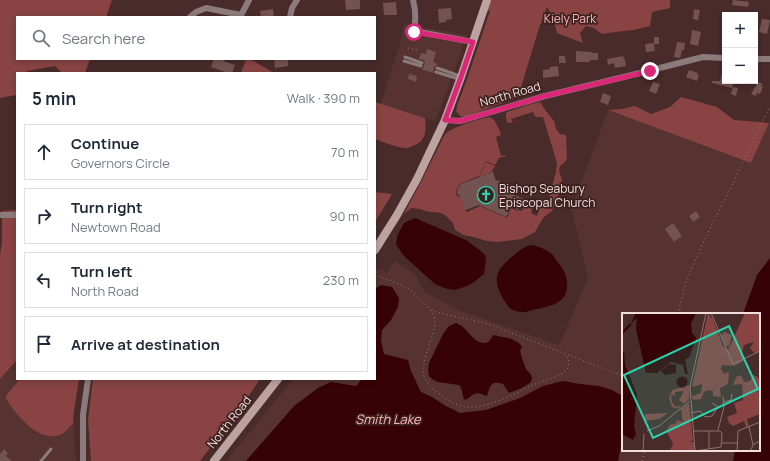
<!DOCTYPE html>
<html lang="en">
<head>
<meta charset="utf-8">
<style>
  :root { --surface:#fff; --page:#f6f6f7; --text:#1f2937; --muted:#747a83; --line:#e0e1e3 }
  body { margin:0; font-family:Manrope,sans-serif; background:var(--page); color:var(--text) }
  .controls { position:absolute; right:12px; top:12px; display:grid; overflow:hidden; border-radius:0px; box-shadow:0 2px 6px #0003 }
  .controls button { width:36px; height:36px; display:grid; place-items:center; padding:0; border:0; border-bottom:1px solid var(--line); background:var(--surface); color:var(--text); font:20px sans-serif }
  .stop { position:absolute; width:12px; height:12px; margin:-9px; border:3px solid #db2777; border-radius:50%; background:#fff }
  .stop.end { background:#db2777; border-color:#fff; box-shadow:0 1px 4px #0008 }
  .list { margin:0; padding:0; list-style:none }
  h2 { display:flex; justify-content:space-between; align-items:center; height:52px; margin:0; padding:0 16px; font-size:17px }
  h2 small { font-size:13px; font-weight:400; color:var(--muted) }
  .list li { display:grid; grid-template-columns:26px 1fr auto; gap:12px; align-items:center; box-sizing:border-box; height:56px; margin:0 8px 8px; padding:0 8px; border:1px solid var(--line); border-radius:0px }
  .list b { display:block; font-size:15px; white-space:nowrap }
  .list p { margin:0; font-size:13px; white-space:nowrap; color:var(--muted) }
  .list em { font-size:13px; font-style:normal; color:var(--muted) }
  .icon { flex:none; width:22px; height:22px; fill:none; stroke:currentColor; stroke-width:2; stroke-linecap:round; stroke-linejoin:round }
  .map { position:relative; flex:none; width:770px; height:461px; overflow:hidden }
  .search { position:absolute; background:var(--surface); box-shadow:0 2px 6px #0003; left:16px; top:16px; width:360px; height:44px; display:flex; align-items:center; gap:10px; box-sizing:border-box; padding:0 14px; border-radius:0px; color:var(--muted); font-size:15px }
  .panel { position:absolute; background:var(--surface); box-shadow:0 2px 6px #0003; left:16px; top:72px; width:360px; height:308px; border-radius:0px }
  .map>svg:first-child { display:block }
  .built { fill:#563231; fill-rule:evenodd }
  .green { fill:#884342 }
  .water { fill:#370206 }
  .building { fill:#735351 }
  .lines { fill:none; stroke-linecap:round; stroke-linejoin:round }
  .path { stroke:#977f7e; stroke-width:1; stroke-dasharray:1 3; stroke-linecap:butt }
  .lane { stroke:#8b7b7a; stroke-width:3 }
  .street { stroke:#8b7b7a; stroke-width:6 }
  .secondary { stroke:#bca3a1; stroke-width:8 }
  .route { stroke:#db2777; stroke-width:5 }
  .labels { text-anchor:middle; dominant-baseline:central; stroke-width:3.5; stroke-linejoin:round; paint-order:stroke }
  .park-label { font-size:12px; fill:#fdb9b5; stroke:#3d2120 }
  .street-label { font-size:12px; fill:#f2dedd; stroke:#3d2120 }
  .poi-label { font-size:12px; fill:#f2dedd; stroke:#3d2120; text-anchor:start }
  .water-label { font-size:13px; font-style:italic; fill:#feb9b6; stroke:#3d2120 }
  .inset-river { fill:none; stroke:#370206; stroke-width:2 }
  .inset-road { fill:none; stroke:#8c7372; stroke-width:1 }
  .view { fill:#28d5ad; fill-opacity:0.15; stroke:#28d5ad; stroke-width:2 }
  .inset-edge { fill:none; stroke:#f2dedd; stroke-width:2 }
</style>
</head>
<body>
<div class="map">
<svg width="770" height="461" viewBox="0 0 770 461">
  <rect width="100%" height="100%" fill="#482b2a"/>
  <!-- built -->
  <path class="built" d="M404 24 467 35 450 83 435 121 381 104 401 39Z
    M608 110 751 163 770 119V461H226L293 379H375V271L377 268 387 273 395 261 414 273 425 292 458 310 559 345 588 278 571 208 595 146ZM623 314H759V450H623Z
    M17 360V379H20L5 397 19 417 27 425 38 433 46 436H53L65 433 68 428 73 424 75 427 74 433 76 461H0V379Z"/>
  <!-- green -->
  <path class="green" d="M0 0H112L106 17H17V59H90L85 73H62L55 66 27 71 26 73H17L16 95 0 98Z
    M489 0H670V8L652 12 650 26 634 30 615 32 602 34 594 28 586 26 580 33 583 43 557 33 553 17 547 7 539 28 518 97 465 117 460 116 456 111 457 106 467 79 490 11 486 10Z
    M246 59H250L274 73H241Z
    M681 97 717 107 734 120 769 123 751 163 608 110 622 109 635 106 651 114 670 107Z
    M375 102 425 118C426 129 427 140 415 145 412 146 409 148 406 148 397 148 384 142 375 139Z
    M540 102 546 111 554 121 556 129 560 134 566 135 567 159 564 163 560 166 559 171 562 180 559 194 552 211 543 218 535 232 522 239 498 242 487 241 473 237 464 235 455 230 453 223 446 216 441 213 434 212H429L420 209 411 208 404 214 423 178 445 134C454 126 479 119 490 117L495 121 501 134V135L496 137 501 156 506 155V156L499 158 495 165 486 161 479 176 460 184 457 189 456 194 457 196 460 197 466 211 467 212 480 206 507 218 511 208 518 211 519 210 522 211 523 208 520 207 525 199 535 202 531 213 537 216 541 203 547 205 556 172 557 163 543 117H537L535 116 533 112 511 119 513 122 510 123 507 122 506 118V113L507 112 531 104Z
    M486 162 495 166V167L493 168 492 172 479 177Z
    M375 192 392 194 375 222Z
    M17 210V360L0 379V255L2 242V211Z
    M20 379H79L74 411 73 424C69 427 66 432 62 434 39 445 15 414 5 397Z
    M93 379H260L236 415 200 461H91L88 420Z"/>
  <!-- water -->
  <path class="water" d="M415 218 466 240 482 252 485 255 486 259 484 274 474 282 467 286 455 290 447 289 435 284 404 256 397 246 396 243 398 234 404 223Z
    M531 245C538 246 548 250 553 255 555 258 557 262 560 265 564 270 566 275 567 282 569 301 554 306 537 309 531 310 526 313 520 312 511 311 508 307 504 300 492 280 495 270 513 256 519 251 523 247 531 245Z
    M770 258V461H733L735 450H759V314H743L757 275Z
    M381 285 392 287 399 298 398 307 391 320 382 330 381 340 384 354 408 360 411 371 421 392 432 397 446 406 460 413 486 410 520 398 543 386 563 381 580 384 599 386 612 390 623 396V438L618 461H246L294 406 318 388 331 382 356 386 361 380V379H375V289Z
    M456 323C458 324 460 325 462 326 468 331 479 349 489 341 491 339 492 337 493 335L512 339 520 344 522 347 520 351 522 358 526 369 531 375 532 378 531 382 522 388 509 393 503 384C491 380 490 385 487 396 482 395 479 392 474 394 470 396 469 399 465 400 461 395 464 391 459 385L438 382 432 379 429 376 428 370 429 363 443 334 449 326Z"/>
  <!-- building -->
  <path class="building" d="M345 0H360V9L346 10Z
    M733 0 749 2 748 7 732 5Z
    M396 2 397 15H384L383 3Z
    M451 8 452 19 446 20V22L439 23 438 9Z
    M273 9 274 17H261L260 11Z
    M694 9 700 10 698 20 693 19Z
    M762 19 770 20 767 34 759 32Z
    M692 30 701 32 698 46 690 44Z
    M654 37H659V44H654Z
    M677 42 685 43 684 50H682L680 58 674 57Z
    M654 43 655 51 646 52 645 44Z
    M427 49 436 52 433 62 437 64V65L434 67 433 73 421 69 423 68 425 63 424 60 419 59 421 53 426 54Z
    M576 51 592 52V53H598V60H590V62H576Z
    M559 56H565L566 63H559Z
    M623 56 624 59H625L626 66 615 68 614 63 608 65 607 59Z
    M214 59H221L224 60 223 61 235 65 232 73H228L211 67Z
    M274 59H288V66L275 68Z
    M558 66 559 76 543 78V70L550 69V67Z
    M689 70 698 73 697 74 699 75 697 81 686 77Z
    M723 70H725V81H734L732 88 712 83V81H720Z
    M409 74 417 76 416 82 408 79Z
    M653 82 660 84 656 94 649 91Z
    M758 82 763 84 761 86 763 87 760 94 757 93 756 96 751 94Z
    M733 87 738 88 736 96 731 94Z
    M603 93 611 96 608 105 600 102Z
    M493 172 496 181 499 180 502 189 523 199 518 210 511 207 506 217 479 205 465 210 459 195 457 194 458 188 461 184Z
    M696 211 700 217 693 222 689 216Z
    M673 223 682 236 674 242 665 229Z
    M4 449 8 453 6 456 12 461H0V454Z"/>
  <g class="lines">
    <!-- path -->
    <path class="path" d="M408 48 417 50
      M375 274 382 278 392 281 409 289 429 308 436 312 488 324 623 376
      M431 310C433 313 435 318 435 321 434 335 427 349 424 363 424 366 423 369 423 372 424 380 431 387 437 392 444 397 452 404 461 406 483 412 513 394 533 385 546 379 558 379 568 368L569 362 566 355
      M678 314 687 278 713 222 731 187 770 106
      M642 461 645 450"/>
    <!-- lane -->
    <path class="lane" d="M405 57 422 63
      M404 61 421 66
      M437 68 460 76
      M436 72 459 79
      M41 461 51 449"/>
    <!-- street -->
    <path class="street" d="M413 0C416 11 416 20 414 31L473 42
      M190 17 196 12 206 8 241 15
      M240 17 249 0
      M290 17 292 8 297 0
      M755 59H770
      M445 120 460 121 545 96 636 74 703 57 725 58
      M0 215H17
      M83 461V415L88 379"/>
    <!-- secondary -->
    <path class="secondary" d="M375 250 397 215 417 179 445 120 461 77 487 0
      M214 461 278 379"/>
  </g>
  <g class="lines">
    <!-- route -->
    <path class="route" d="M414 32 473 42 461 77 445 120 460 121 545 96 650 71"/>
  </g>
  <!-- icons -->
  <defs>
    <g id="church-ring" transform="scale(0.9)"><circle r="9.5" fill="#3d2120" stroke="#28d5ad" stroke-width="1.5"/><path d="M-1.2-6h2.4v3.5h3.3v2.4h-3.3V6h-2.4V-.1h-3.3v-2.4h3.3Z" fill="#28d5ad"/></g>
  </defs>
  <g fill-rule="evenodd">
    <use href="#church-ring" x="486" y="195"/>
  </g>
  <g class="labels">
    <!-- park labels -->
    <g class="park-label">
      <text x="570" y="18">Kiely Park</text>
    </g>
    <!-- street labels -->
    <g class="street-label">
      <text transform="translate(510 94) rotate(-16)">North Road</text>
      <text transform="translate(229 422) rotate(-52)">North Road</text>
    </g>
    <!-- poi labels -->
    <g class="poi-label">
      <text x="499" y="188">Bishop Seabury<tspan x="499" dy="14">Episcopal Church</tspan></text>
    </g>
    <!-- water labels -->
    <g class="water-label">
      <text x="388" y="419">Smith Lake</text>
    </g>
  </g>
  <!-- overview -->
  <g transform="translate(622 313)">
    <rect width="138" height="138" fill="#482b2a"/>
    <path d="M86 0 91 7 101 33 106 37 123 0H138V39L132 40 128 35 132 29 122 32 120 40 123 47 112 53 100 52 99 56 102 61 106 59 107 61 106 71 98 75 99 84 91 83V78L87 77 82 79 79 86 71 87 70 83 79 80 80 73V71L70 74ZM102 19 110 22 107 33H104L99 23ZM119 62 122 69 128 68 131 62 136 64 138 70V101L125 106 127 113 124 114 122 108 111 113 107 110 105 104 115 100 112 90 121 87 120 71 111 72 114 64ZM68 72 67 86 62 91 57 87 62 78 53 79V83L49 81 50 89 54 94 60 92 56 96 50 94 47 85 50 77ZM67 90 71 127 68 129H72L73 138H48L51 130 44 118 48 112 55 110 54 107 61 109 59 96ZM46 100 37 106 23 108V101Z" fill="#884342"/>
    <path d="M14 0H74L69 11 70 20 74 25 68 43 63 47 66 61H63L61 52 49 49 35 60H24L14 16 15 5 9 10ZM2 38 3 52 15 81 12 114 14 121 11 127 0 121V39ZM47 51 54 52V60L43 62 39 58ZM54.5 69a5.5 5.5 0 1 1 11 0a5.5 5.5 0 1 1-11 0Z" fill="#370206"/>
    <path class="inset-river" d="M0 20 9 11"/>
    <path class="inset-road" d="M89 0 111 51 138 38M102 89 109 87 110 81M69 100 78 98 83 104 90 103 96 94 90 90M127 114 131 132M96 117 102 94 101 83M25 118 37 113 68 88M71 118H98L100 120 99 134 73 138M87 118V136M100 130H115M21 138 22 121M73 138 68 74 84 0M115 138 116 118 138 109M128 138 132 131 138 128"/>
    <path class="view" d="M107 13 136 76 31 125 2 62Z"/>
    <rect width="138" height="138" class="inset-edge"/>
  </g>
</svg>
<div class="controls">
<button>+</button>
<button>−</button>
</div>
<div class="stop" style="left:414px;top:32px"></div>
<div class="stop end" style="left:650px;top:71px"></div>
<div class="search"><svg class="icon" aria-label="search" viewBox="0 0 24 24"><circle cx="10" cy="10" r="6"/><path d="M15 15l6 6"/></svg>Search here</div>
<section class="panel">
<h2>5 min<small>Walk · 390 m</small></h2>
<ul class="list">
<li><svg class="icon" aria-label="ahead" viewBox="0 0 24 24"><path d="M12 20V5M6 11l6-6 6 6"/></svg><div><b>Continue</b><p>Governors Circle</p></div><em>70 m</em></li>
<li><svg class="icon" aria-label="right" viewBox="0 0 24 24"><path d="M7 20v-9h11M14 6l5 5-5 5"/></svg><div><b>Turn right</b><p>Newtown Road</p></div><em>90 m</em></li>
<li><svg class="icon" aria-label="left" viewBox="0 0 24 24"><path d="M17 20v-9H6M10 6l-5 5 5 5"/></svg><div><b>Turn left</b><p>North Road</p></div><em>230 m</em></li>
<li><svg class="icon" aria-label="arrive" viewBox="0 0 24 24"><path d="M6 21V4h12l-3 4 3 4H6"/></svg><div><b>Arrive at destination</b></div></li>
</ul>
</section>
</div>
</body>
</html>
